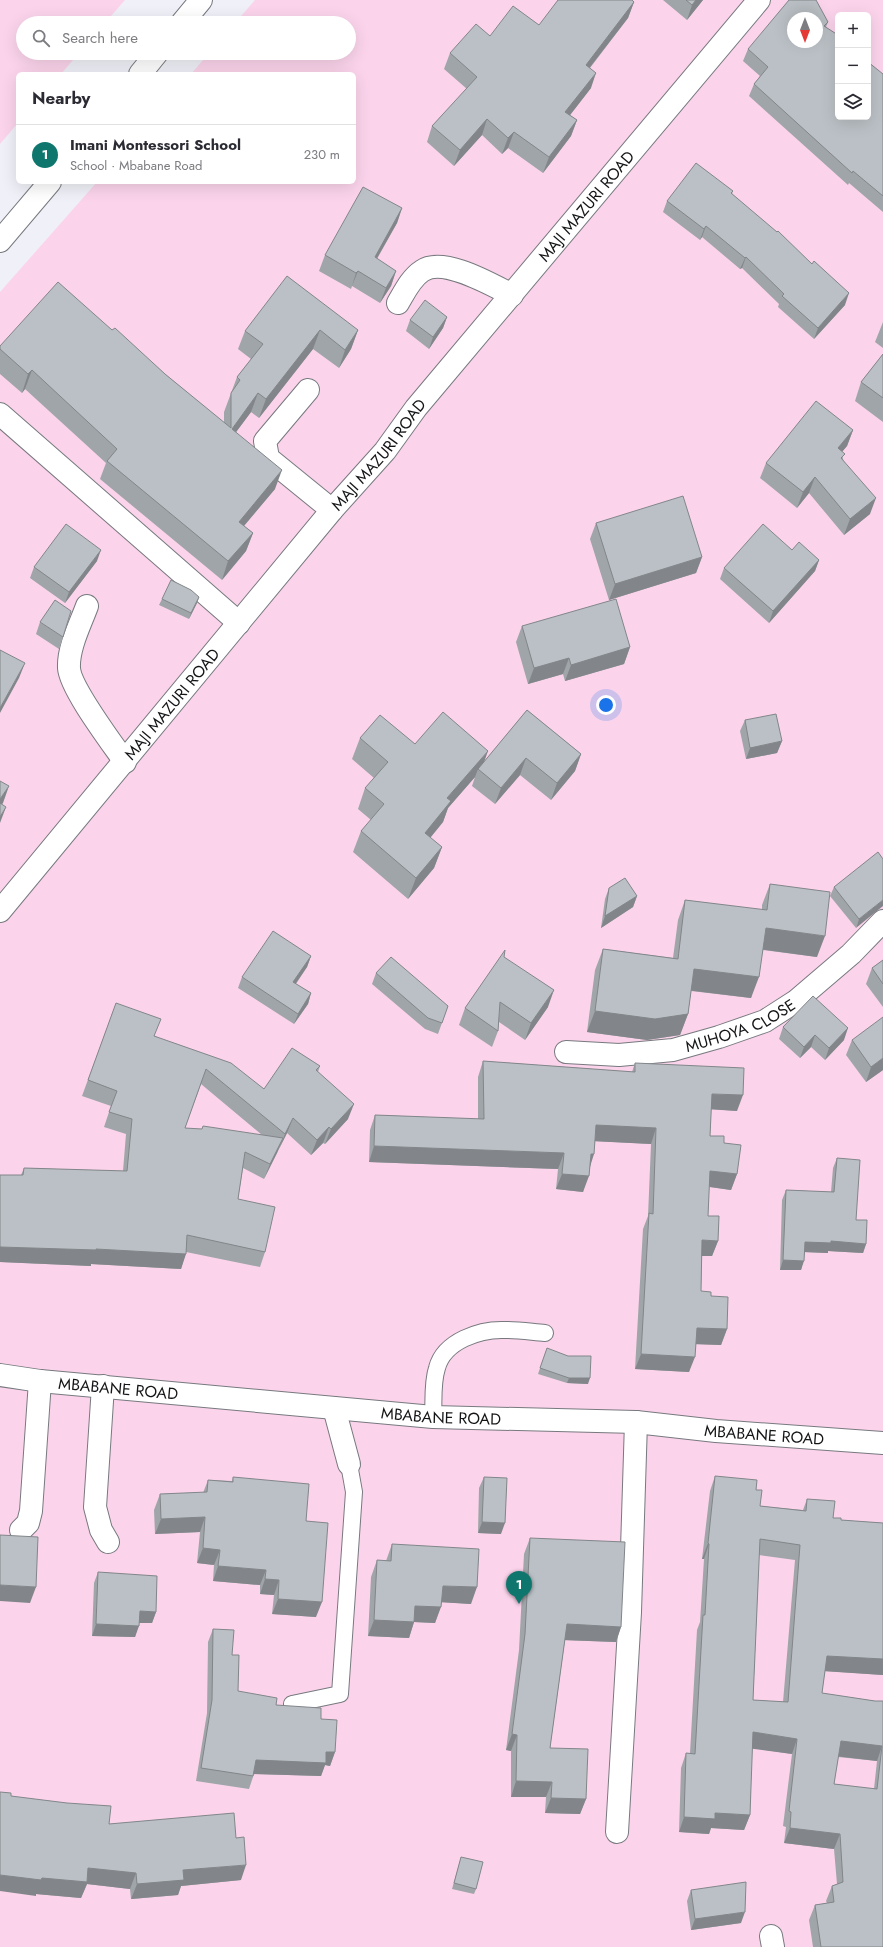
<!DOCTYPE html>
<html lang="en">
<head>
<meta charset="utf-8">
<style>
  :root { --surface:#fff; --page:#f7f7f7; --text:#2b2b33; --muted:#7c7c81; --line:#e1e1e2; --accent:#0f766e }
  body { margin:0; font-family:Jost,sans-serif; background:var(--page); color:var(--text) }
  .controls { position:absolute; right:12px; top:12px; display:grid; overflow:hidden; border-radius:6px; box-shadow:0 4px 16px #0002 }
  .controls button { width:36px; height:36px; display:grid; place-items:center; padding:0; border:0; border-bottom:1px solid var(--line); background:var(--surface); color:var(--text); font:20px sans-serif }
  .compass { position:absolute; left:787px; top:12px; width:36px; height:36px; border-radius:50%; background:var(--surface); box-shadow:0 4px 16px #0002; rotate:180deg }
  .you { position:absolute; left:606px; top:705px; width:14px; height:14px; margin:-10px; border:3px solid #fff; border-radius:50%; background:#1a73e8; box-shadow:0 0 0 6px #1a73e833 }
  .badge { display:grid; place-items:center; width:26px; height:26px; border-radius:50%; background:var(--accent); color:#fff; font-size:13px; font-weight:700 }
  .pin { position:absolute; translate:-50% -33px; filter:drop-shadow(0 1px 2px #0008) }
  .pin::after { content:''; position:absolute; top:21px; width:14px; height:12px; background:inherit; clip-path:polygon(0 0,100% 0,50% 100%) }
  .list { margin:0; padding:0; list-style:none }
  h2 { display:flex; justify-content:space-between; align-items:center; height:52px; margin:0; padding:0 16px; font-size:17px }
  h2 small { font-size:13px; font-weight:400; color:var(--muted) }
  .list li { display:grid; grid-template-columns:26px 1fr auto; gap:12px; align-items:center; box-sizing:border-box; height:60px; padding:0 16px; border-top:1px solid var(--line) }
  .list b { display:block; font-size:15px; white-space:nowrap }
  .list p { margin:0; font-size:13px; white-space:nowrap; color:var(--muted) }
  .list em { font-size:13px; font-style:normal; color:var(--muted) }
  .icon { flex:none; width:22px; height:22px; fill:none; stroke:currentColor; stroke-width:2; stroke-linecap:round; stroke-linejoin:round }
  .map { position:relative; flex:none; width:883px; height:1947px; overflow:hidden }
  .search { position:absolute; background:var(--surface); box-shadow:0 4px 16px #0002; left:16px; top:16px; width:340px; height:44px; display:flex; align-items:center; gap:10px; box-sizing:border-box; padding:0 14px; border-radius:22px; color:var(--muted); font-size:15px }
  .panel { position:absolute; background:var(--surface); box-shadow:0 4px 16px #0002; left:16px; top:72px; width:340px; height:112px; border-radius:6px }
  .map>svg:first-child { display:block }
  .garden { fill:#fbd4eb; fill-rule:evenodd }
  .lines { fill:none; stroke-linecap:round; stroke-linejoin:round }
  .service-casing { stroke:#77797f; stroke-width:18 }
  .minor-casing { stroke:#77797f; stroke-width:24 }
  .secondary-casing { stroke:#77797f; stroke-width:24 }
  .service { stroke:#fff; stroke-width:16 }
  .minor { stroke:#fff; stroke-width:22 }
  .secondary { stroke:#fff; stroke-width:22 }
  .wall { fill:#a0a5a9; fill-rule:evenodd }
  .shaded-wall { fill:#82868a }
  .building { fill:#bac0c5; stroke:#82868a; fill-rule:evenodd }
  .labels { text-anchor:middle; dominant-baseline:central; stroke-width:3; stroke-linejoin:round; paint-order:stroke }
  .street-label { font-size:16px; fill:#141517; stroke:#fff }
</style>
</head>
<body>
<div class="map">
<svg width="883" height="1947" viewBox="0 0 883 1947">
  <rect width="100%" height="100%" fill="#f0f1f8"/>
  <!-- garden -->
  <path class="garden" d="M0 0H125L105 23H23V53H79L61 74H18V123L0 144Z
    M255 0H883V1947H0V292L97 182H354V74H191L209 53H349V23H235ZM838 15H868V117H838ZM793 18H817V42H793Z"/>
  <g class="lines">
    <!-- service casing -->
    <g class="service-casing">
      <path id="service" d="M433 1417C434 1402 432 1383 437 1368 444 1341 480 1329 505 1330 518 1330 532 1332 545 1333
        M292 1704 340 1694 354 1492 349 1464"/>
    </g>
    <!-- minor casing -->
    <g class="minor-casing">
      <g id="minor">
        <path d="M398 303C404 293 411 278 422 271 443 256 492 285 512 295"/>
        <path d="M308 390 265 441 268 458 332 510"/>
        <path d="M0 414 239 623"/>
        <path d="M87 606C80 625 68 648 69 668 70 688 112 743 125 762"/>
        <path id="s1" d="M0 911 332 510 385 451 416 408 759 0"/>
        <path id="s2" d="M566 1052 619 1055 673 1050 719 1037 765 1021 796 1001 851 954 883 921"/>
        <path id="s3" d="M0 1375 40 1381 433 1417 636 1422 716 1431 883 1443"/>
        <path d="M103 1386 95 1507 101 1530 108 1542"/>
        <path d="M334 1408 349 1464"/>
        <path d="M21 1530 28 1523 31 1511 40 1381"/>
        <path d="M617 1832 630 1612 636 1422"/>
        <path d="M771 1936 773 1947"/>
      </g>
    </g>
    <!-- secondary casing -->
    <g class="secondary-casing">
      <path id="secondary" d="M182 23 201 0
        M140 74 157 53
        M0 241 50 182"/>
    </g>
    <!-- service -->
    <use href="#service" class="service"/>
    <!-- minor -->
    <use href="#minor" class="minor"/>
    <!-- secondary -->
    <use href="#secondary" class="secondary"/>
  </g>
  <!-- wall -->
  <path class="wall" d="M663 0H703L687 20Z
    M634 2 628 18 590 68 591 88 570 115 577 120 571 136 543 173 508 148 502 154 482 135 454 166 427 142 432 126 467 89 444 69 450 53 490 36 539 25Z
    M828 22 826 27 838 117 883 74V212L849 183 848 185 749 96 754 84 760 76 743 61 748 49Z
    M733 191 732 194 845 305 814 339 778 307 779 304 742 268 740 269 702 237 700 240 663 212 667 201Z
    M402 208 397 223 377 259 396 271 391 286 380 303 352 286 351 289 319 271 325 255Z
    M447 317 443 328 429 349 406 331 410 320Z
    M883 322V348L875 342Z
    M112 330 224 423V412L237 377 251 359 238 349 245 331 358 330 351 349 339 368 313 349 259 418 251 412 236 432 275 489 244 526 253 533 246 551 222 580 100 479 106 463 25 389 22 393 0 374V346Z
    M883 354V422L855 401 861 382Z
    M853 430 847 446 842 451 843 459 870 514 844 535 809 493 797 508 760 478 766 463Z
    M596 523 702 557 696 573 609 600 590 539Z
    M792 550 819 560 815 571 769 623 720 579 724 568Z
    M97 561 65 603 30 578 34 567Z
    M199 597 197 603 189 619 159 605 162 599Z
    M40 622 63 637 59 649 36 634Z
    M522 626 630 647 624 664 565 681 563 674 528 684 516 642Z
    M527 710 581 754 575 771 551 800 520 775 495 804 472 786 475 777 448 808 443 822 430 838 442 847 434 868 408 899 353 852 361 831 371 820 358 809 365 788 374 778 352 759 360 738 415 744 483 763Z
    M745 720 782 741 777 753 746 759 740 731Z
    M883 859 856 928 830 896 834 887Z
    M770 884 817 957 763 950 751 998 691 991 688 1014 680 1035 647 1040 587 1032 595 970 603 949 673 958 678 920 685 900 762 910V905Z
    M609 888 637 896 633 907 601 928 605 899Z
    M311 956 307 967 296 984 311 993 308 1004 294 1024 238 988 242 977Z
    M504 957 548 1007 525 1040 499 1022 498 1031 492 1047 459 1025 465 1008Z
    M883 960V1007L866 984 872 968Z
    M376 973 448 1006 438 1034 425 1029 372 984Z
    M116 1003 155 1036 264 1089 320 1066 318 1072 348 1119 325 1144 323 1143 311 1155 287 1133 264 1179 243 1168 238 1199 265 1252 260 1267 186 1252 181 1269 91 1264V1266L0 1262V1175H21L24 1168 123 1171 126 1134 104 1127 111 1106 82 1096ZM201 1084 262 1135 185 1128Z
    M783 1027 844 1040 825 1060 811 1047 800 1058 779 1039Z
    M852 1040 883 1070 866 1082 846 1055Z
    M483 1061 632 1072 635 1063 737 1111 711 1109 710 1136 724 1143 737 1174 731 1190 709 1187 708 1216 718 1241 712 1256H702L701 1291 711 1296 727 1329 721 1345 696 1344 689 1372 635 1369 643 1229 648 1216 651 1144 595 1141 590 1167 583 1192 556 1189 558 1169 369 1162 370 1130 375 1115 478 1119V1077Z
    M837 1158 856 1220 866 1244 863 1253 828 1251V1253L805 1252 801 1270H780L782 1200 786 1190 831 1192 833 1168Z
    M547 1348 588 1384 567 1383 538 1374Z
    M715 1476 756 1490 760 1506 803 1510 807 1499 833 1518 841 1520 883 1523V1675L825 1671 822 1693 875 1701H883V1947H813L809 1920 815 1905 827 1903 826 1901 832 1886 837 1884 834 1849 784 1843 786 1827 783 1826 792 1754 752 1748 750 1815 744 1830 711 1828 709 1834 679 1832 681 1768 686 1753H690L697 1630 700 1622 704 1559H702L710 1491ZM759 1555 795 1560 783 1702 753 1700ZM838 1757 877 1761 874 1789 834 1784Z
    M233 1477 306 1521 316 1617 272 1614 274 1595 260 1594V1585L213 1581 214 1565 197 1563 200 1532 155 1534 154 1510 160 1494 203 1493 208 1480 232 1481Z
    M484 1477 501 1534 478 1533 479 1488Z
    M530 1538 621 1627 616 1642 565 1640 550 1748 586 1799 580 1814 545 1813 546 1797H511V1751L506 1750 519 1650 524 1554Z
    M392 1544 471 1604 442 1602 435 1623 414 1622 409 1638 368 1636 371 1577 377 1560 386 1561Z
    M98 1572 156 1612 152 1623H139L135 1637 92 1636 94 1583Z
    M213 1629 232 1655 238 1691 276 1705 321 1719 335 1752 330 1766 325 1765 321 1776 254 1774 249 1789 196 1781 207 1713 208 1642Z
    M11 1796 109 1824 241 1880 181 1886 178 1895 131 1899 130 1889 87 1884 81 1898 36 1894V1896Z
    M461 1857 476 1889 474 1894 452 1889Z
    M691 1890 741 1923 691 1930 687 1901Z"/>
  <!-- shaded-wall -->
  <path class="shaded-wall" d="M696 0H703L687 20 692 5Z
    M634 2 628 18 580 80 586 65Z
    M596 73 591 88 560 128 565 112Z
    M487 119 482 135 454 166 460 150Z
    M577 120 571 136 543 173 549 157Z
    M514 132 508 148 502 154 508 138Z
    M402 208 397 223 369 272 375 257Z
    M706 226 702 237 700 240 704 229Z
    M746 257 742 268 740 269 745 258Z
    M358 271 352 286 351 289 356 273Z
    M396 271 391 286 380 303 386 288Z
    M849 293 845 305 814 339 818 328Z
    M447 317 443 328 429 349 433 337Z
    M320 330 313 349 259 418 266 399Z
    M358 330 351 349 339 368 345 350Z
    M32 370 25 389 22 393 28 374Z
    M258 393 251 412 225 447 232 429Z
    M853 430 847 446 833 463 838 448Z
    M282 470 275 489 232 540 239 522Z
    M815 477 809 493 797 508 803 492Z
    M876 498 870 514 844 535 850 519Z
    M253 533 246 551 222 580 228 561Z
    M101 550 97 561 65 603 69 592Z
    M702 557 696 573 609 600 615 584Z
    M819 560 815 571 769 623 773 611Z
    M199 597 197 603 189 619 191 613Z
    M630 647 624 664 565 681 571 665Z
    M569 658 563 674 528 684 534 668Z
    M25 663 19 678 0 713V708Z
    M782 741 777 753 746 759 750 748Z
    M488 751 481 771 478 769 475 777 448 808 443 822 417 854 425 833 447 798Z
    M581 754 575 771 551 800 557 783Z
    M526 758 520 775 495 804 501 788Z
    M9 786 3 803 0 807V799Z
    M6 807 0 823V824V817Z
    M442 847 434 868 408 899 416 878Z
    M637 896 633 907 601 928 605 916Z
    M883 900V906L856 928 859 919Z
    M766 928 825 936 817 957 758 949Z
    M311 956 307 967 289 993 293 982Z
    M694 969 759 977 751 998 686 990Z
    M554 990 548 1007 525 1040 531 1023Z
    M311 993 308 1004 294 1024 298 1014Z
    M595 1011 688 1014 680 1035 647 1040 587 1032Z
    M848 1028 844 1040 825 1060 829 1048Z
    M815 1035 811 1047 800 1058 804 1047Z
    M883 1058V1070L866 1082 871 1067Z
    M712 1094 743 1095 737 1111 706 1109Z
    M354 1104 348 1119 325 1144 331 1129Z
    M293 1118 287 1133 279 1149 285 1134Z
    M596 1125 656 1128 651 1144 590 1141Z
    M329 1127 323 1143 311 1155 317 1140Z
    M283 1138 277 1153 264 1179 270 1164Z
    M374 1146 564 1153 558 1169 369 1162Z
    M591 1154H594L589 1170Z
    M710 1171 737 1174 731 1190 704 1186Z
    M562 1174 589 1176 583 1192 556 1189Z
    M702 1240 718 1241 712 1256H697Z
    M831 1241 866 1244 863 1253 828 1251V1253L802 1252 805 1242Z
    M0 1247 96 1249 186 1254 181 1269 91 1264V1266L0 1262Z
    M783 1260 804 1261 801 1270H780Z
    M697 1328 727 1329 721 1345 691 1344Z
    M641 1354 695 1357 689 1372 635 1369Z
    M569 1378H590L588 1384 567 1383Z
    M205 1517 200 1532 155 1534 161 1519Z
    M482 1522 505 1523 501 1534 478 1533Z
    M708 1543 709 1544 704 1559H702Z
    M203 1548 220 1550 214 1565 197 1563Z
    M218 1566 266 1570 260 1585 213 1581Z
    M265 1579 279 1580 274 1595 260 1594Z
    M0 1585 36 1587 30 1603 0 1601Z
    M443 1586 477 1587 471 1604 437 1602Z
    M278 1599 322 1602 316 1617 272 1614Z
    M415 1606 441 1607 435 1623 414 1622 409 1638 368 1636 374 1620Z
    M140 1611 156 1612 152 1623H136Z
    M96 1624 139 1626 135 1637 92 1636Z
    M567 1624 621 1627 616 1642 561 1640Z
    M827 1656 883 1659V1675L822 1671Z
    M753 1732 797 1739 792 1754 747 1748Z
    M512 1734 517 1735 511 1751 506 1750Z
    M841 1741 882 1746 877 1761 835 1756Z
    M326 1752H335L330 1766 325 1765 321 1776 251 1774 256 1760Z
    M516 1781 552 1782 546 1797H511Z
    M551 1798 586 1799 580 1814 545 1813Z
    M715 1813 750 1815 744 1830 711 1828 709 1834 679 1832 684 1817Z
    M790 1828 840 1834 834 1849 784 1843Z
    M246 1865 241 1880 181 1886 178 1895 131 1899 137 1884 183 1870Z
    M88 1868 136 1873 130 1889 87 1884 81 1898 36 1894V1896L0 1891V1875L42 1878Z
    M745 1912 741 1923 691 1930 695 1919Z"/>
  <!-- building -->
  <path class="building" d="M558 0H632L634 2 586 65 596 73 565 112 577 120 549 157 514 132 508 138 487 119 460 150 432 126 477 77 450 53 476 24 490 36 513 6 539 25Z
    M686 0H696L692 5Z
    M789 0H816L828 22 824 26 838 35V117H868V62L883 74V196L853 171 852 173 754 84 768 67 748 49ZM793 18H817V42H793Z
    M696 163 733 191 731 193 777 232 778 231 812 264 814 261 849 293 818 328 782 296 784 294 746 257 745 258 706 226 704 229 667 201Z
    M363 187 402 208 375 257 396 271 386 288 358 271 356 273 325 255Z
    M287 276 358 330 345 350 320 330 266 399 258 393 232 429 282 470 239 522 253 533 228 561 107 461 117 449 32 370 28 374 0 349V346L58 282 112 330 115 328 165 374 231 428V393L240 380 237 377 263 344 245 331Z
    M425 300 447 317 433 337 410 320Z
    M883 354V398L861 382Z
    M816 401 853 430 838 448 845 454 841 458 876 498 850 519 815 477 803 492 766 463Z
    M683 496 702 557 615 584 596 523Z
    M66 524 101 550 69 592 34 567Z
    M763 524 792 550 799 542 819 560 773 611 724 568Z
    M171 580 191 590 199 597 191 613 162 599Z
    M616 599 630 647 571 665 569 658 534 668 522 626Z
    M55 600 71 611 63 637 40 622Z
    M0 650 25 663 0 708Z
    M527 710 581 754 557 783 526 758 501 788 478 769Z
    M443 712 488 751 447 798 451 801 425 833 442 847 416 878 361 831 384 804 365 788 388 762 360 738 380 715 415 744Z
    M776 714 782 741 750 748 745 720Z
    M0 781 9 786 0 799Z
    M0 803 6 807 0 817Z
    M878 852 883 859V900L859 919 834 887Z
    M625 878 637 896 605 916 609 888Z
    M770 884 830 892 825 936 766 928 759 977 694 969 688 1014 655 1019 595 1011 603 949 678 959 685 900 767 910Z
    M273 931 311 956 293 982 311 993 298 1014 242 977Z
    M505 950 504 957 554 990 531 1023 500 1002 498 1031 465 1008Z
    M391 957 448 1006 442 1023 428 1018 376 973Z
    M883 960V984L872 968Z
    M813 996 848 1028 829 1048 815 1035 804 1047 783 1027Z
    M116 1003 161 1019 154 1036 231 1063 264 1089 292 1048 320 1066 316 1070 354 1104 331 1129 329 1127 317 1140 293 1118 285 1134 206 1069 185 1128 202 1129 203 1126 283 1138 270 1164 245 1152 238 1199 275 1207 265 1252 187 1235 186 1254 96 1249V1250L0 1247V1175H23L24 1168 127 1171 132 1119 109 1112 117 1091 88 1080Z
    M883 1017V1058L871 1067 852 1040Z
    M483 1061 635 1072V1063L744 1068 743 1095 712 1094 710 1136H724V1143L741 1145 737 1174 710 1171 708 1216H719L718 1241 702 1240 701 1291 711 1292V1296L728 1297 727 1329 697 1328 695 1357 641 1354 649 1213 653 1214 656 1128 596 1125 594 1154H591L589 1176 562 1174 564 1153 374 1146 375 1115 484 1119Z
    M837 1158 860 1160 856 1220H867L866 1244 831 1241V1243L805 1242 804 1261 783 1260 786 1190 834 1192Z
    M547 1348 568 1356H591L590 1378H569L540 1368Z
    M715 1476 757 1480 756 1490H762L760 1506 806 1511 807 1499 835 1501 833 1518H841V1520L883 1523V1659L827 1656 822 1693 875 1701H883V1947H821L815 1905 834 1902 832 1886 843 1882 840 1834 790 1828 791 1812 789 1811 797 1739 753 1732 750 1815 715 1813V1819L684 1817 686 1753 695 1754 703 1615H705L709 1544 708 1543ZM760 1539 800 1545 788 1702 753 1700ZM841 1741 882 1746 877 1789 834 1784Z
    M233 1477 309 1484 306 1521 328 1523 322 1602 278 1599 279 1580 265 1579 266 1570 218 1566 220 1550 203 1548 205 1517 161 1519 160 1494 207 1492 208 1480 233 1482Z
    M484 1477 507 1478 505 1523 482 1522Z
    M0 1535 38 1537 36 1587 0 1585Z
    M530 1538 625 1542 621 1627 567 1624 550 1748 588 1749 586 1799 551 1798 552 1782 516 1781 517 1735 512 1734 525 1634Z
    M392 1544 479 1549 477 1587 443 1586 441 1607 415 1606 414 1622 374 1620 377 1560 391 1561Z
    M98 1572 157 1576 156 1612 140 1611 139 1626 96 1624Z
    M213 1629 234 1630 232 1655H239L238 1691 277 1698 276 1705 321 1708V1719L337 1720 335 1752H326V1763L256 1760 253 1776 201 1768 212 1700Z
    M0 1792 11 1793V1796L67 1803 111 1806 109 1824 234 1813 236 1838 244 1837 246 1865 183 1870 184 1880 137 1884 136 1873 88 1868 87 1882 42 1878 41 1880 0 1875Z
    M461 1857 483 1862 476 1889 454 1883Z
    M746 1882 745 1912 695 1919 691 1890Z"/>
  <g class="labels">
    <!-- street labels -->
    <g class="street-label">
      <text stroke="none"><textPath href="#s1" startOffset="917">MAJI MAZURI ROAD</textPath></text>
      <text stroke="none"><textPath href="#s1" startOffset="593">MAJI MAZURI ROAD</textPath></text>
      <text stroke="none"><textPath href="#s1" startOffset="269">MAJI MAZURI ROAD</textPath></text>
      <text stroke="none"><textPath href="#s2" startOffset="179">MUHOYA CLOSE</textPath></text>
      <text stroke="none"><textPath href="#s3" startOffset="119">MBABANE ROAD</textPath></text>
      <text stroke="none"><textPath href="#s3" startOffset="443">MBABANE ROAD</textPath></text>
      <text stroke="none"><textPath href="#s3" startOffset="767">MBABANE ROAD</textPath></text>
    </g>
  </g>
</svg>
<div class="controls">
<button>+</button>
<button>−</button>
<button><svg class="icon" aria-label="layers" viewBox="0 0 24 24"><path d="M12 4l9 5-9 5-9-5zM3 14l9 5 9-5"/></svg></button>
</div>
<svg class="compass" viewBox="-18 -18 36 36"><path d="M0-13l5 13h-10z" fill="#e53935"/><path d="M0 13l5-13h-10z" fill="#7c7c81"/></svg>
<div class="you"></div>
<div class="pin badge" style="left:519px;top:1604px">1</div>
<div class="search"><svg class="icon" aria-label="search" viewBox="0 0 24 24"><circle cx="10" cy="10" r="6"/><path d="M15 15l6 6"/></svg>Search here</div>
<section class="panel">
<h2>Nearby<small></small></h2>
<ul class="list">
<li><span class="badge">1</span><div><b>Imani Montessori School</b><p>School · Mbabane Road</p></div><em>230 m</em></li>
</ul>
</section>
</div>
</body>
</html>
